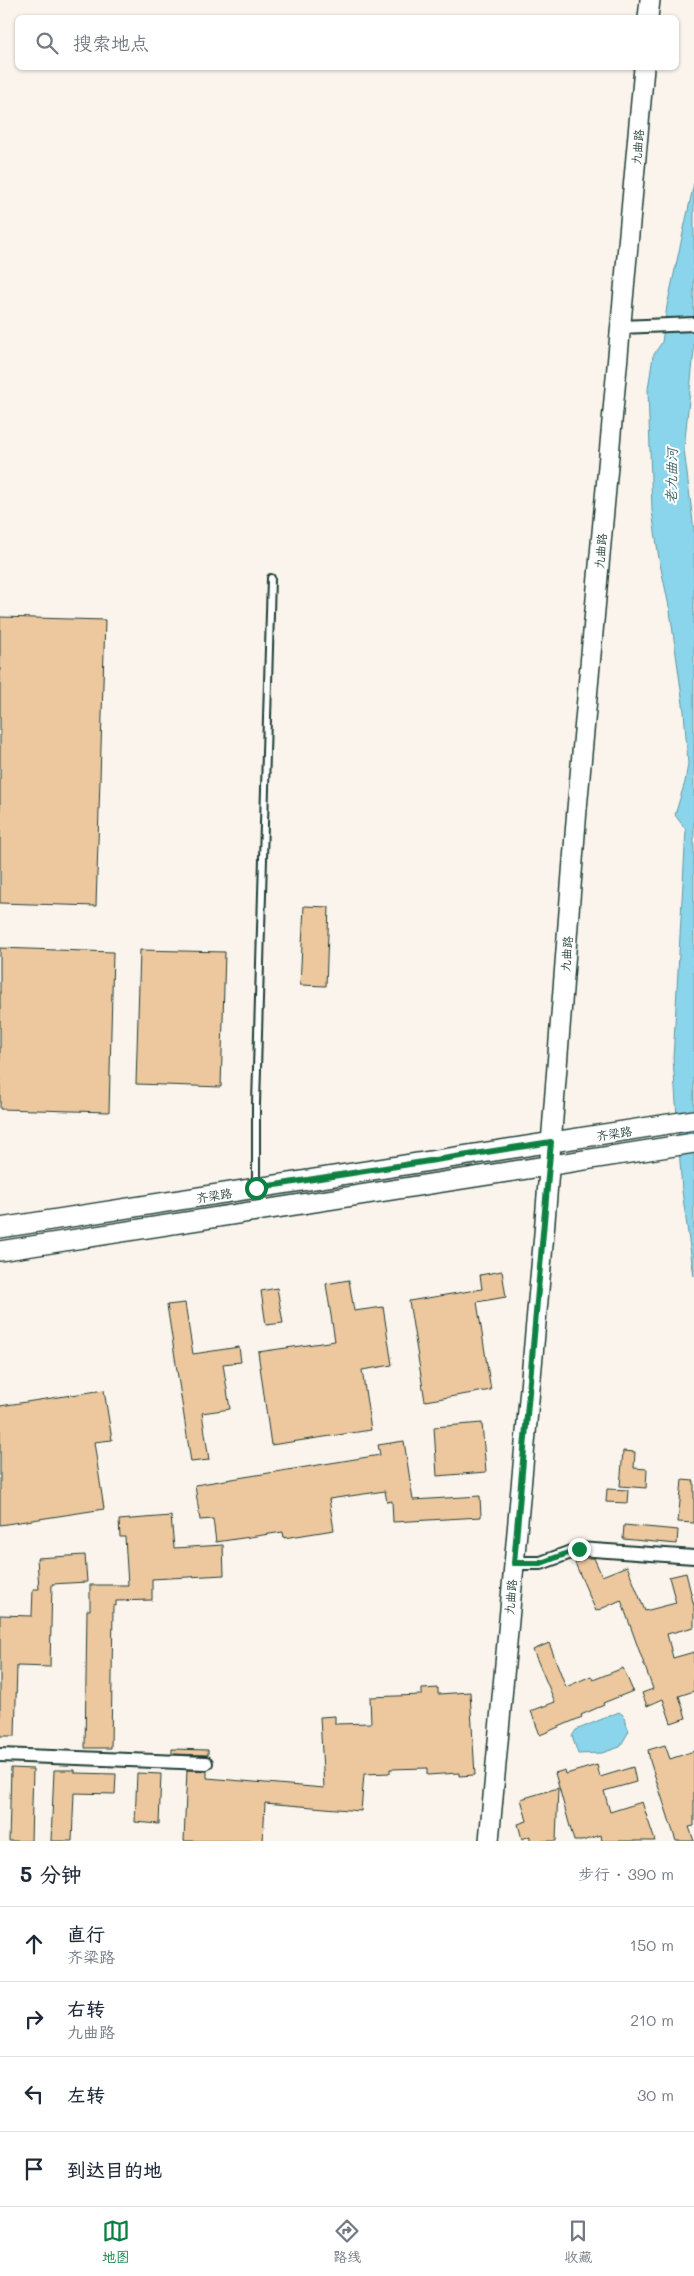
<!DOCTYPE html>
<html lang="zh">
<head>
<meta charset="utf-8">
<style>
  :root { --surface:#fff; --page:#f2f2f3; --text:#1f2937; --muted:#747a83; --line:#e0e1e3; --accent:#0b8043 }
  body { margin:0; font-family:Mali,"LXGW WenKai TC",sans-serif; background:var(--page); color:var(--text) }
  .stop { position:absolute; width:15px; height:15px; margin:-11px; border:4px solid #0b8043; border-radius:50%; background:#fff }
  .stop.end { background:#0b8043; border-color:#fff; box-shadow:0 1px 5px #0008 }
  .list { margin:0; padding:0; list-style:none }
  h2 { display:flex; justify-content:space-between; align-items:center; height:65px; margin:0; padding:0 20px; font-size:21px }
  h2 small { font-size:16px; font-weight:400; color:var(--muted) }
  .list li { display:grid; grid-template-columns:32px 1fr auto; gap:15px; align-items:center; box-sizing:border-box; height:75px; padding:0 20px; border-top:1px solid var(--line) }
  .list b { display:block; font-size:19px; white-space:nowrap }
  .list p { margin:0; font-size:16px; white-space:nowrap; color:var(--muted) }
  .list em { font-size:16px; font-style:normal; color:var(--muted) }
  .icon { flex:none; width:28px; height:28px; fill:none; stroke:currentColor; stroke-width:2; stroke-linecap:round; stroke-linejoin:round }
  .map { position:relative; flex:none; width:694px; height:1841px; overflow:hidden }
  .search { position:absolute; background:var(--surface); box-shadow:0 1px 4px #0004; left:15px; right:15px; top:15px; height:55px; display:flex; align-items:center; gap:12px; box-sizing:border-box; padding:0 18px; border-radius:8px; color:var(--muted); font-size:19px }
  .sheet { height:365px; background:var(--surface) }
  nav { display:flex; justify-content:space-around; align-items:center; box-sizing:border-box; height:70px; border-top:1px solid var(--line); background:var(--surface); font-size:14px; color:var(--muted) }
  nav a { display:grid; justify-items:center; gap:2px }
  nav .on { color:var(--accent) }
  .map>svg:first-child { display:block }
  .water { fill:#8ad5eb; stroke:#5f98a2 }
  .building { fill:#edc89e; stroke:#1f3d34 }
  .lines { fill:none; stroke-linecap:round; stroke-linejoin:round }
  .lane-casing { stroke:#1f3d34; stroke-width:10 }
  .street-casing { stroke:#1f3d34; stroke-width:16 }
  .secondary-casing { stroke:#1f3d34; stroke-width:22 }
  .lane { stroke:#fff; stroke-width:6 }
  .street { stroke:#fff; stroke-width:12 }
  .secondary { stroke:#fff; stroke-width:19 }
  .route { stroke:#0b8043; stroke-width:6 }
  .labels { text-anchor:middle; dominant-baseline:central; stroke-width:4; stroke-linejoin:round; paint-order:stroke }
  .street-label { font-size:12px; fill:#1f3d34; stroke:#fff }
  .water-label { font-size:14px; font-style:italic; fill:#3a6362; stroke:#fff }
</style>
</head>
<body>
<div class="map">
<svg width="694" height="1841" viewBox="0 0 694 1841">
  <rect width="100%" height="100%" fill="#fbf4ec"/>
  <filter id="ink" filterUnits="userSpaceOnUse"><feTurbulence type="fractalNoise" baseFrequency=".02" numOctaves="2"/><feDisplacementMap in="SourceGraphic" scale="10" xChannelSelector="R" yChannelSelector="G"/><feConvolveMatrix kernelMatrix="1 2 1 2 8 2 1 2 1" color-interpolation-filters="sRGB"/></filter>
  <g filter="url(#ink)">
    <!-- water -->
    <path class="water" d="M694 183V351L684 449 694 530V1276L682 1191 673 1059 686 830 675 815 685 782 688 764 684 711 670 611 659 559 652 511 648 389 653 356 662 342 667 306Z
      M619 1712 623 1715 629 1731 620 1747 602 1753 578 1754 572 1736 576 1730Z"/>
    <!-- building -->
    <path class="building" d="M0 617 105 620 96 906 0 903Z
      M304 906 329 907 326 986 300 985Z
      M0 948 113 952 109 1112 0 1109Z
      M140 950 225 952 221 1087 136 1084Z
      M502 1271 506 1297 477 1302 491 1390 425 1401 409 1301 482 1289 480 1275Z
      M349 1280 354 1311 383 1307 392 1365 362 1370 371 1430 271 1445 258 1352 335 1341 326 1284Z
      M277 1288 283 1323 266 1325 261 1291Z
      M185 1303 193 1354 239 1347 241 1362 223 1364 230 1409 202 1413 209 1460 191 1462 167 1305Z
      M104 1390 112 1440 94 1442 104 1509 0 1525V1406Z
      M482 1423 486 1472 437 1476 434 1427Z
      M404 1441 413 1500 480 1496 481 1517 393 1522 392 1501 387 1502 385 1491 329 1499 334 1530 284 1538 283 1532 216 1542 213 1519 200 1520 195 1485 380 1455 378 1445Z
      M623 1451 635 1452 634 1468 647 1469 646 1488 620 1486Z
      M682 1480 694 1481V1523L678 1522Z
      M607 1489 628 1490 627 1503 606 1502Z
      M171 1516 174 1548 223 1545 224 1575 152 1579V1600L116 1601V1606H113L111 1748H85L87 1610H90V1585H128L125 1537H120L119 1520Z
      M624 1525 678 1530 677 1544 623 1539Z
      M85 1555 87 1582 52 1584 50 1667 17 1666 15 1736H0V1615L32 1616 33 1589H39L37 1558Z
      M586 1558H594L602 1576 627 1566 645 1611 676 1603 669 1577 686 1573 694 1606V1627L667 1634 673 1658 694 1652V1691L679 1696 686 1718 671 1723 663 1699 647 1706 642 1693 653 1689 621 1600 596 1611 575 1563Z
      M549 1643 566 1687 591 1676 593 1680 623 1668 633 1691 603 1703 604 1705 581 1715 582 1717 540 1735 531 1711 555 1702 533 1650Z
      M438 1688V1694L470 1692 475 1775 459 1776V1773L427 1775V1768L390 1769V1773L364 1774 361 1811 265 1803 263 1841H184L187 1770 207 1771V1778L324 1788 320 1717 335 1716V1724L371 1723 370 1697 422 1695V1689Z
      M665 1745 670 1759 694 1751V1826L689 1827 694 1841H676L650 1761 648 1750Z
      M172 1749 208 1750V1755L172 1754Z
      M597 1765 600 1777 633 1767 636 1782 604 1791 610 1812 642 1802 655 1841H602L601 1835 582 1841H574L555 1773 565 1770 566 1774Z
      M11 1768 33 1769 31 1841H9Z
      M54 1770H75V1773L116 1774 115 1794 74 1793 72 1841H51Z
      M137 1773 161 1774 159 1824 135 1822Z
      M558 1788 556 1841H530V1836L522 1839 518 1824 527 1821 521 1799Z"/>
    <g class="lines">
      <!-- lane casing -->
      <g class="lane-casing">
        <path id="lane" d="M256 1186V1104L271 578"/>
      </g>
      <!-- street casing -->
      <g class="street-casing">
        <path id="street" d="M621 327 694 324
          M514 1563H541L579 1549 694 1557
          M0 1755 206 1763"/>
      </g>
      <!-- secondary casing -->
      <g class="secondary-casing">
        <path id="secondary" d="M648 18 650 0
          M0 1228 694 1120
          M0 1251 694 1143
          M489 1841 544 1234 577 809 644 68"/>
      </g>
      <!-- lane -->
      <use href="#lane" class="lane"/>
      <!-- street -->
      <use href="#street" class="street"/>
      <!-- secondary -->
      <use href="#secondary" class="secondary"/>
    </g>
  </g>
  <g class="lines" filter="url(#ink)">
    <!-- route -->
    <path class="route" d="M256 1188 551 1142 514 1563H541L579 1549"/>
  </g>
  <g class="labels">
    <!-- street labels -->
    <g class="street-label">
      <text transform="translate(637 147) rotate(-85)">九曲路</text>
      <text transform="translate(600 551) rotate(-85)">九曲路</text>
      <text transform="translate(566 954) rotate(-86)">九曲路</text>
      <text transform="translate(614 1133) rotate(-9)">齐梁路</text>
      <text transform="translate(214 1195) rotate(-9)">齐梁路</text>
      <text transform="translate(510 1597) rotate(-85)">九曲路</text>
    </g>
    <!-- water labels -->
    <g class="water-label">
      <text transform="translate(671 476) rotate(-89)">老九曲河</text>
    </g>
  </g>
</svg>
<div class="stop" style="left:256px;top:1188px"></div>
<div class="stop end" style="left:579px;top:1549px"></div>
<div class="search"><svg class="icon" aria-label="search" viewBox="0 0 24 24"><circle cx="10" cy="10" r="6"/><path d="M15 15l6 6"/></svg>搜索地点</div>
</div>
<section class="sheet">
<h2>5 分钟<small>步行 · 390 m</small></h2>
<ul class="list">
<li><svg class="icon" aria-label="ahead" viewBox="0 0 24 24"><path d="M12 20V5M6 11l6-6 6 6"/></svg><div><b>直行</b><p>齐梁路</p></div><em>150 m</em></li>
<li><svg class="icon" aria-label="right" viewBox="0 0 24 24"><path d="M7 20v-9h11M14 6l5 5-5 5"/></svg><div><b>右转</b><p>九曲路</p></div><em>210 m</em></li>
<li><svg class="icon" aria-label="left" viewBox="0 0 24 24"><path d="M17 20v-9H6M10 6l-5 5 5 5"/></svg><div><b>左转</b></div><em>30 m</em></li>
<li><svg class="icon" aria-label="arrive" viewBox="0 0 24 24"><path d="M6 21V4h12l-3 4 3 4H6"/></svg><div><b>到达目的地</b></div></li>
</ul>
</section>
<nav>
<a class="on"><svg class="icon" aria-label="map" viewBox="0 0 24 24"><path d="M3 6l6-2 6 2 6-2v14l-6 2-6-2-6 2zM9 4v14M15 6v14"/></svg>地图</a>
<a><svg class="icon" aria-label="directions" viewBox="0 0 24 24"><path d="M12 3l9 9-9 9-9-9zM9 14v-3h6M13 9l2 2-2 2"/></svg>路线</a>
<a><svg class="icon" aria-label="saved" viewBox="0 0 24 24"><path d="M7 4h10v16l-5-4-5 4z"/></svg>收藏</a>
</nav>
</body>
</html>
